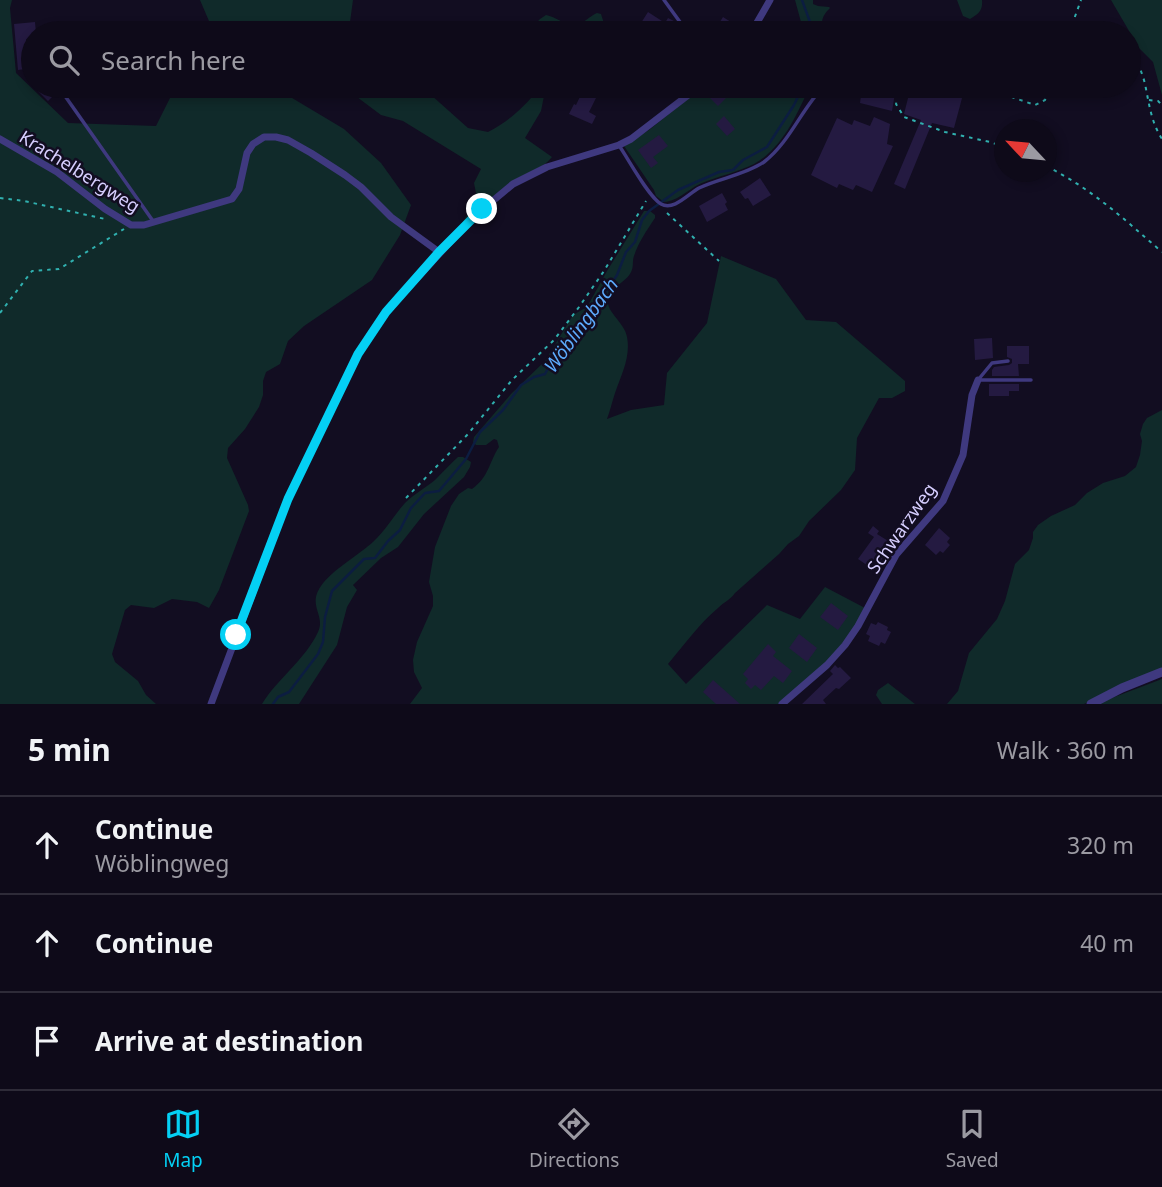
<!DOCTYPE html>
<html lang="en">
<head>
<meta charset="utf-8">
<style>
  :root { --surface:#0e0a19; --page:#171322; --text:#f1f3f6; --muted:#9b9aa2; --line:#2e2b38; --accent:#04d0f4 }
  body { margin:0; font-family:"Noto Sans",sans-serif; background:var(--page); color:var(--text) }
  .compass { position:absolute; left:994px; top:119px; width:63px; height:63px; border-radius:50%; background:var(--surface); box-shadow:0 4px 10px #0003; rotate:296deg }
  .stop { position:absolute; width:21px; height:21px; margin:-16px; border:5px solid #04d0f4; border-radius:50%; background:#fff }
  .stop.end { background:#04d0f4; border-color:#fff; box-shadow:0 2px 7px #0008 }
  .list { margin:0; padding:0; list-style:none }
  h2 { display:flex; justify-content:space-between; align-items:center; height:91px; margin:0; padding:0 28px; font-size:30px }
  h2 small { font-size:23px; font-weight:400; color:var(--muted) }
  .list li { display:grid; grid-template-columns:46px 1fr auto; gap:21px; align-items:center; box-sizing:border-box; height:98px; padding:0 28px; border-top:2px solid var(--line) }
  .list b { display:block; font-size:26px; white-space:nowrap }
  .list p { margin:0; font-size:23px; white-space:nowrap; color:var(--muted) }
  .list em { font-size:23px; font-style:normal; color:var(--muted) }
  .icon { flex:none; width:38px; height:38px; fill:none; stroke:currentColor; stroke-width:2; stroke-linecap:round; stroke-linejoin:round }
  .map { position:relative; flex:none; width:1162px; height:704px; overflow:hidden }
  .search { position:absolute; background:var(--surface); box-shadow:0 4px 10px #0003; left:21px; right:21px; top:21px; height:77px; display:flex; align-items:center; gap:18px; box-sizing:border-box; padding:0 24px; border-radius:38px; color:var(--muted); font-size:26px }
  .sheet { height:385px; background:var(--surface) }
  nav { display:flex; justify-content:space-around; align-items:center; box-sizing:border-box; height:98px; border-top:2px solid var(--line); background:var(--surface); font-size:19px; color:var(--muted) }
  nav a { display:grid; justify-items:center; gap:4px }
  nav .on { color:var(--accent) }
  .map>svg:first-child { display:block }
  .green { fill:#102a2a }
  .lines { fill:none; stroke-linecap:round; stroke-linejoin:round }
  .stream { stroke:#0c1d41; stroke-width:2.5 }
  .building { fill:#241a41 }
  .path { stroke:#30b0af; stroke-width:2; stroke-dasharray:3.5 5; stroke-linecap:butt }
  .service { stroke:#3f397f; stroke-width:3.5 }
  .minor { stroke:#3f397f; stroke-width:7 }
  .tertiary { stroke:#3f397f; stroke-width:9 }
  .route { stroke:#04d0f4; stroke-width:9 }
  .labels { text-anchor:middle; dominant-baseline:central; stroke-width:5; stroke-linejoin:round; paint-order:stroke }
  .street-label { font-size:18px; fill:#d6cefe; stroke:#120d21 }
  .water-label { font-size:19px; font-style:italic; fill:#5dabfc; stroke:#120d21 }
</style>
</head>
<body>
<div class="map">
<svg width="1162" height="704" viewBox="0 0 1162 704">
  <rect width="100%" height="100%" fill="#120d21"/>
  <!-- green -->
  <path class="green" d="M0 0H12L10 8 16 73 68 123 156 126 176 86H272L344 129 381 163 411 205 400 235 372 280 304 326 288 341 280 364 266 372 263 381V395L259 407 245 429 228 448 227 458 248 505 249 511 219 590 209 608 197 602 172 599 154 608 131 605 125 610 112 654 115 662 138 681 146 695 156 704H0Z
    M200 0H353L350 22 356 33H221L209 21Z
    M795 0H813V4L818 6 829 7 830 8C822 16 820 22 824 33H804Z
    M957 0H982C983 10 979 14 970 19L963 16Z
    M1111 0H1162V95L1153 62 1139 48Z
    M597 13 601 14 606 30 609 33H527L540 19 546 15C556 17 566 26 576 25 583 24 590 16 597 13Z
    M327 86H421L468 128 488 132C509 121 522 109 537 91L544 96 541 111 525 138 552 157C542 170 523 174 510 183 492 196 476 212 460 227L472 206 476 193 474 183 481 169 403 121 381 115 357 97 343 98Z
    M704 86H810C797 114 783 148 754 164 738 172 719 176 702 183 689 188 679 201 664 202L656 196 654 190 624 146 649 130Z
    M644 211H650L655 215V218C647 230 638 243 634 256 632 261 634 267 631 272 626 283 610 286 608 300 606 312 625 323 627 337 631 357 621 375 615 393 612 402 610 411 607 419L631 410 664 405 667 373 707 323 721 256 776 279 806 320 836 322 905 381V391L892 398H879L857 438 855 470 841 490 809 521 799 536 788 544 779 554 735 593C730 600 724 602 718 608 699 624 684 645 668 664L686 684 767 605 800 619 825 587 865 608 851 633 837 653 779 704H410L422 688 414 672 413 660 417 642 433 606V596L429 582 435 547 451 506 459 494 468 488 472 489C489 477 489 462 499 447L497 440 494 439 486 445H476L473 442 474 437 511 394 545 361 573 315 587 307 607 271Z
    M1162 410V672L1084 704H947L958 691 969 653 997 619 1005 601 1015 564 1029 550 1033 538V532L1038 525 1051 516 1075 505 1087 493 1103 483 1125 476 1136 467 1140 455 1142 441 1140 434 1143 424 1147 418Z
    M458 457H463L471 462 470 467 464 477 424 514 398 547 381 558 353 585 357 590 347 607 337 645 299 704H262C278 678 305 660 318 632 326 615 307 606 321 586 333 569 359 555 374 541 386 530 394 515 405 503 414 494 425 488 435 480 443 472 450 464 458 457Z
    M1162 679V704H1096Z
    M888 683 915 704H882L876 695 878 690Z"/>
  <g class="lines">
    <!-- stream -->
    <path class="stream" d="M802 0 814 33
      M273 704 278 697 289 692 318 654 323 642 325 617 332 591 364 559 375 558 388 541 400 530 411 508 425 493 439 491 466 459 480 432 503 410 521 385 534 377 545 374 559 348 572 343 617 275 626 252 635 242 642 220 649 211 678 190 719 172 733 170 743 160 767 147 794 105 803 86"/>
  </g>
  <!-- building -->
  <path class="building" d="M648 12 665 23 668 18 674 21 677 25 672 33H658L641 23Z
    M723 17 734 24 728 33H713Z
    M35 22 36 33H33V38L26 39 28 60H30L32 68 18 70 14 24Z
    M33 86H54L57 92 48 101Z
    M585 86H602L589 112 596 116 592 124 569 114 574 104 576 105Z
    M718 86 729 95 718 106 708 96Z
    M911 86 965 87 954 128 932 123 905 189 894 184 921 120 904 114Z
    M862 88 895 93 892 111 860 103Z
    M724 116 735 129 727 136 716 124Z
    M874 117 890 124 887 144 893 146 872 192 856 185 853 190 839 184 837 188 811 175 837 118 852 125 854 120 870 126Z
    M659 135 668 146 653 157 658 163 651 168 638 150Z
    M760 178 771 195 753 206 748 198 745 199 740 192Z
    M722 193 727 202 725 204 728 210 707 222 699 206Z
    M992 338 993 358 975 360 974 339Z
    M1007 346H1029V364H1018L1019 376H992V370L994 367 1009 365 1012 363V359L1007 357Z
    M989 384H1019V391H1009V396H989Z
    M873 526 879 531 877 534 893 544 874 570 858 559 874 537 868 533Z
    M939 528 950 538 947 542 950 545 943 553 940 551 936 555 925 545Z
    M831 603 848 616 838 630 820 617Z
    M878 622 888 627 887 630 891 632 885 644 881 642 879 646 868 641 870 636 866 634 871 623 876 625Z
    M799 634 817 648 807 662 789 648Z
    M768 644 776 652 773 656 792 671 783 683 774 676 761 690 755 685 751 689 745 683 748 679 743 674Z
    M835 665 838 668 840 667 851 678 839 689 836 688 823 700 826 704H802L833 674 830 671Z
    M713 680 740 704H716L703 692Z"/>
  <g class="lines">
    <!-- path -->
    <path class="path" d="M1069 33 1081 0
      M1129 48C1136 59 1142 71 1145 84 1149 103 1151 122 1162 139
      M900 86 896 104 904 117 945 132 990 142 1004 147
      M979 86 1035 105 1045 100 1051 86
      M1149 100 1158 101 1162 105
      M1046 166C1092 189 1124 219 1162 252
      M0 198 24 201 105 219
      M667 213 719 261
      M0 313 32 271 59 269 124 229
      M406 498 468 434 512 380 554 340 579 307 604 271 646 201"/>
    <!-- service -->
    <path class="service" d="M664 0 688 33
      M46 32V33
      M58 86 153 221
      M620 147C629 160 648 196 661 204 674 211 688 194 699 188 720 178 745 175 764 162 790 142 802 108 824 86
      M978 380H1031
      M978 380 992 363 1008 361"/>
    <!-- minor -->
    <path class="minor" d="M751 33 770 0
      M0 139 57 172 105 209 131 225H144L232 199 239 189 247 153 253 144 264 137H276L288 140 311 153 345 175 361 187 391 217 439 252
      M211 704 288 499 358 354 386 312 462 229 483 209 513 184 547 167 619 145 631 139 700 86
      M782 704 827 665 845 645 858 626 896 555 943 501 963 455 972 395 978 380"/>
    <!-- tertiary -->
    <path class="tertiary" d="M1091 704 1122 688 1162 672"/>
  </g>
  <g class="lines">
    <!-- route -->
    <path class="route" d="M236 635 288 499 358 354 386 312 439 252 482 209"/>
  </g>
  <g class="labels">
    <!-- street labels -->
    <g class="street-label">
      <text transform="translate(80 171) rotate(32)">Krachelbergweg</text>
      <text transform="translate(901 528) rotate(-55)">Schwarzweg</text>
    </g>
    <!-- water labels -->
    <g class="water-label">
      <text transform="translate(581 325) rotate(-54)">Wöblingbach</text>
    </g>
  </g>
</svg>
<svg class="compass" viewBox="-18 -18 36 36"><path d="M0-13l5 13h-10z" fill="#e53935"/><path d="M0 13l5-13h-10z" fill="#9b9aa2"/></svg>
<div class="stop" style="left:236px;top:635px"></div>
<div class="stop end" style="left:482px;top:209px"></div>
<div class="search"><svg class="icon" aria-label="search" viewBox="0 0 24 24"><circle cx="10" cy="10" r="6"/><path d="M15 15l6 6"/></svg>Search here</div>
</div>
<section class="sheet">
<h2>5 min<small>Walk · 360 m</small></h2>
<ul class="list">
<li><svg class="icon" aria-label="ahead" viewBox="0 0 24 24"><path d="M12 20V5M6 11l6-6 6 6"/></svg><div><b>Continue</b><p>Wöblingweg</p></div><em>320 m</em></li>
<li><svg class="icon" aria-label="ahead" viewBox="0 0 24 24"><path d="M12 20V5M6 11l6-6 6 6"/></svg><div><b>Continue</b></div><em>40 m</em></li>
<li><svg class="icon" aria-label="arrive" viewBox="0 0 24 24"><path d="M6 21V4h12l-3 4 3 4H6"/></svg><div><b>Arrive at destination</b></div></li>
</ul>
</section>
<nav>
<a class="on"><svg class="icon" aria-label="map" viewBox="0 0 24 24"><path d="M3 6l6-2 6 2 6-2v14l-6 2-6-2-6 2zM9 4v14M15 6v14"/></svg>Map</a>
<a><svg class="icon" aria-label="directions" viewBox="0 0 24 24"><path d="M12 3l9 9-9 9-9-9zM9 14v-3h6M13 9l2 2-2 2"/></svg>Directions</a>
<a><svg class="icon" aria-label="saved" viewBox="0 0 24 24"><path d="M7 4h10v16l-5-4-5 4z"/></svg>Saved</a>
</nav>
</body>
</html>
